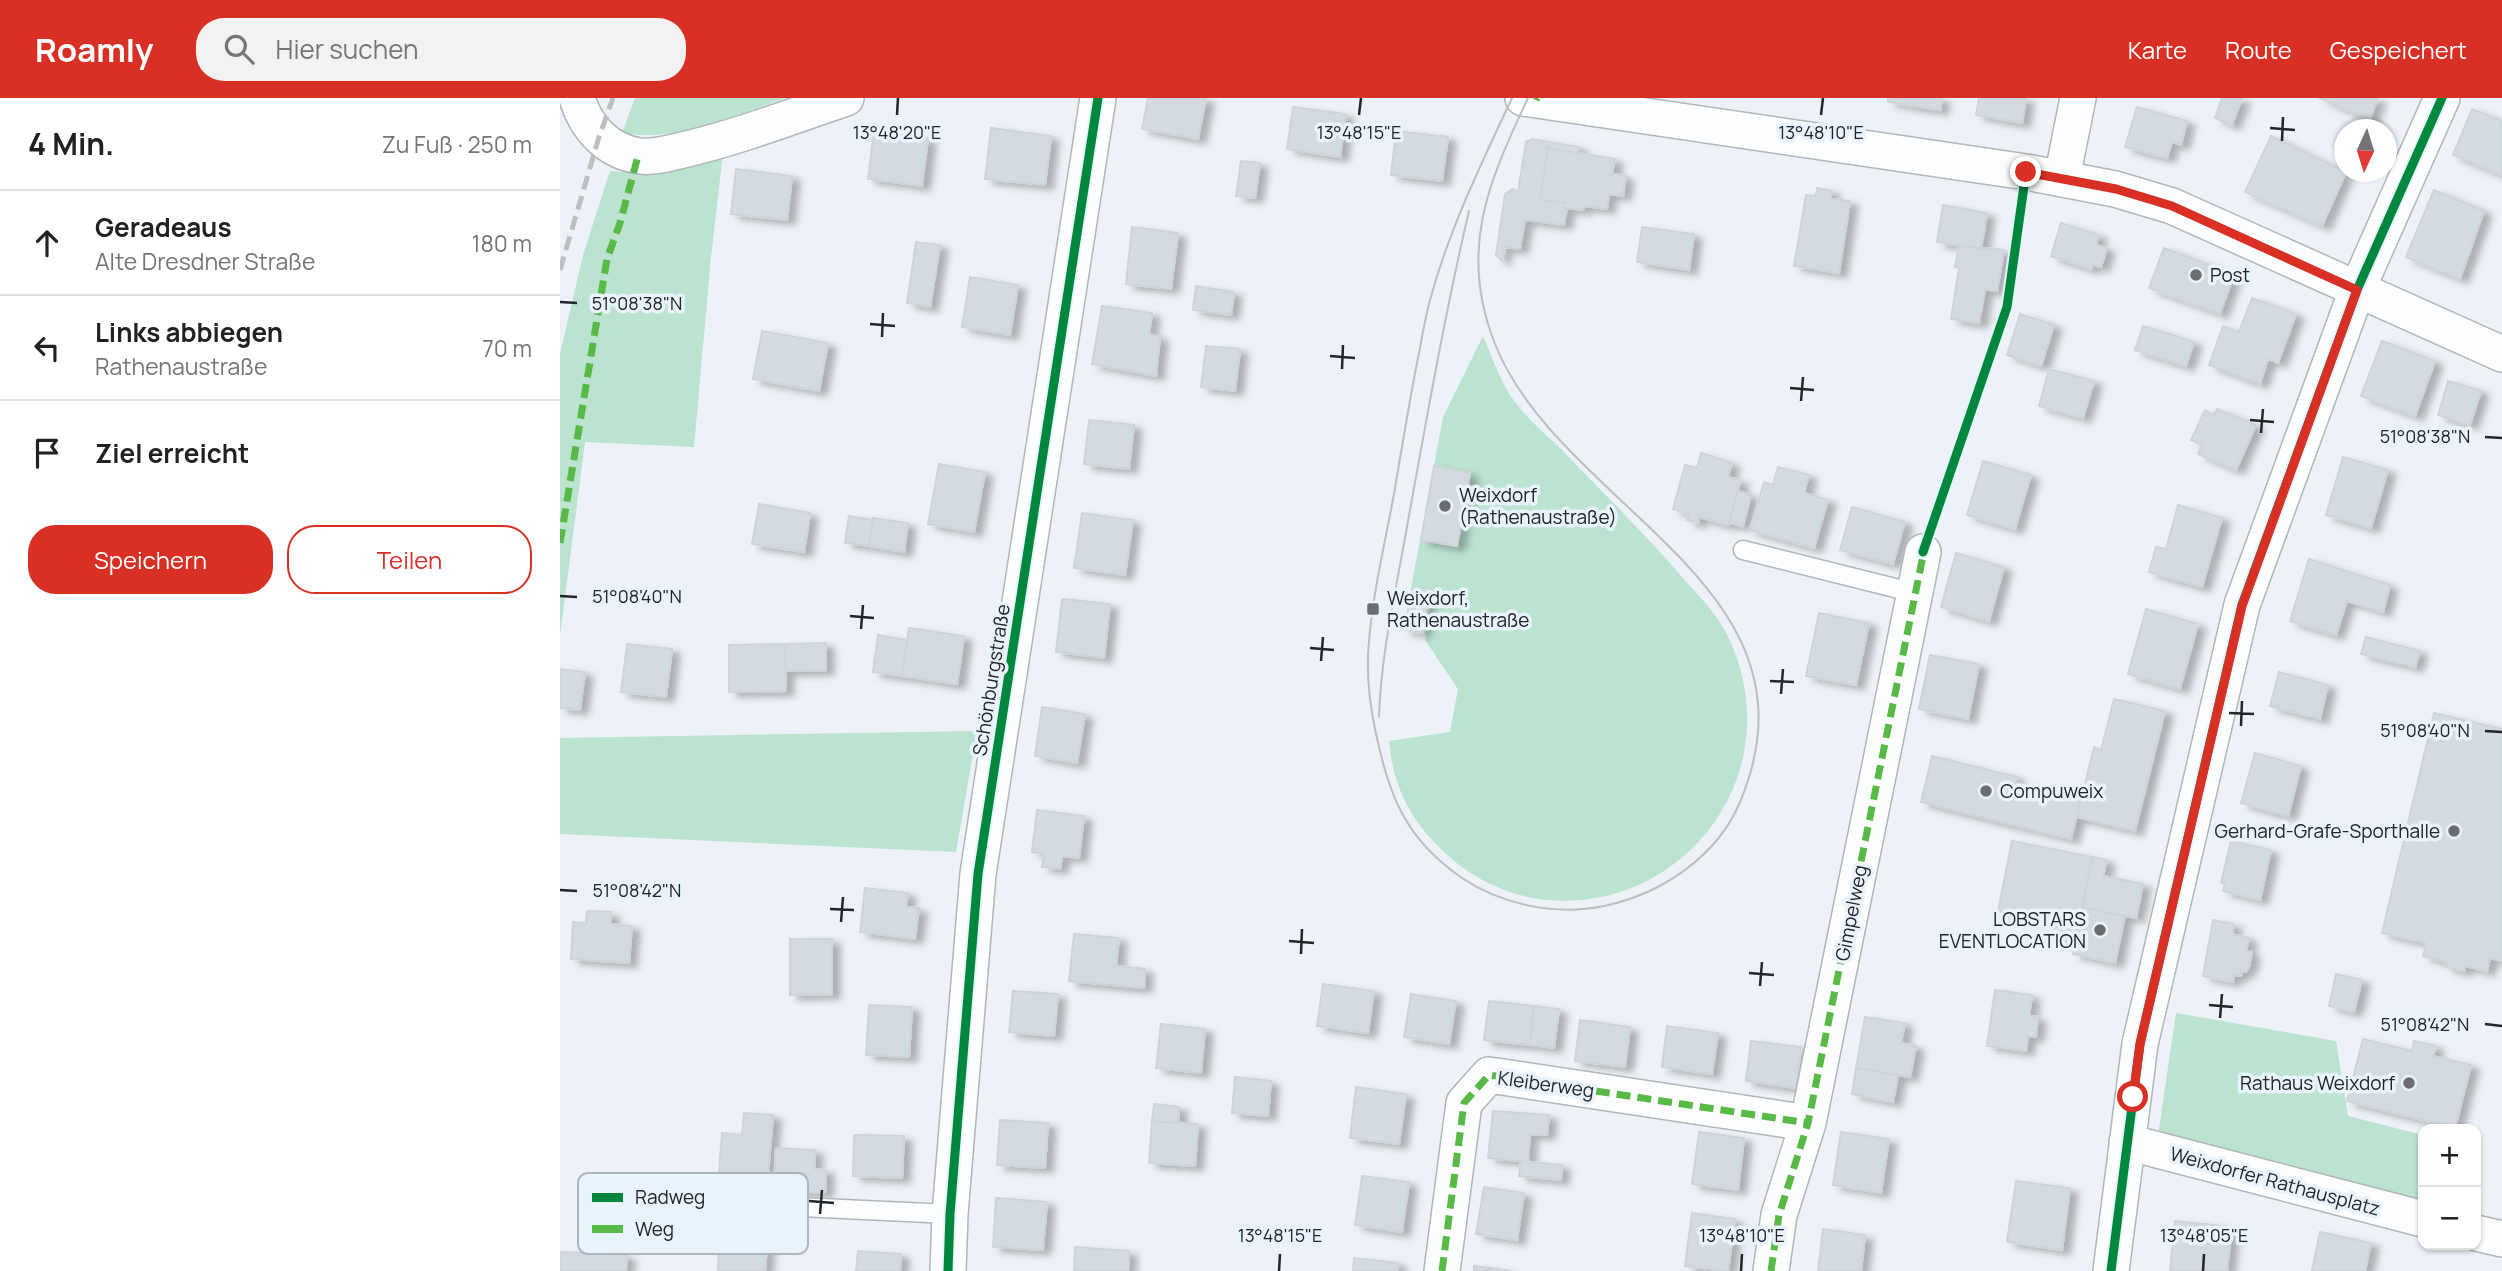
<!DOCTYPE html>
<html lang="de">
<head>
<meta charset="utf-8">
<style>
  :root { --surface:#fff; --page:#f2f2f2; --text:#202124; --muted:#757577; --line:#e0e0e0; --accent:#d93025 }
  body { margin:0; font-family:Manrope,sans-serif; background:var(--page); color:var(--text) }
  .controls { position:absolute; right:21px; bottom:21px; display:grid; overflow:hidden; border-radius:14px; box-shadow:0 2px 5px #0004 }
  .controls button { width:63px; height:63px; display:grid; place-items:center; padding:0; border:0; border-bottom:2px solid var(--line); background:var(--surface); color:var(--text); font:35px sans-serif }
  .compass { position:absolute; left:1774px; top:21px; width:63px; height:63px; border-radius:50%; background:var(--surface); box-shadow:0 2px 5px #0004; rotate:184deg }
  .stop { position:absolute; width:21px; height:21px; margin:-16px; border:5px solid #d93025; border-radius:50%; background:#fff }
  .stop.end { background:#d93025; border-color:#fff; box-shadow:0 2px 7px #0008 }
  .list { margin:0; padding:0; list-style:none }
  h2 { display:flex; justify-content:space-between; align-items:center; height:91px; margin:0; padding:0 28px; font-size:30px }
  h2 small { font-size:23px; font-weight:400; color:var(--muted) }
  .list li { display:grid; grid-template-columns:46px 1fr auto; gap:21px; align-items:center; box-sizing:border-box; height:105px; padding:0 28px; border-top:2px solid var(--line) }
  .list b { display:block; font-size:26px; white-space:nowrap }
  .list p { margin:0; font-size:23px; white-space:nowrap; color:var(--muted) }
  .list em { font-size:23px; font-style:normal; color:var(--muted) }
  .actions { display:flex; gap:14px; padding:21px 28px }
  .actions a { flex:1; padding:16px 0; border:2px solid var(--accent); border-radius:28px; text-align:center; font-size:24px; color:var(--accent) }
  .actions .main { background:var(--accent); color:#fff }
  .icon { flex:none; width:38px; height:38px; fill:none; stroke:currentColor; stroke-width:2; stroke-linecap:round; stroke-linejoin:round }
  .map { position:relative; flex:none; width:1942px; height:1173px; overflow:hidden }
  header { display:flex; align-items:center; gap:42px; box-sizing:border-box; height:98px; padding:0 35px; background:var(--accent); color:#fff }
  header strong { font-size:33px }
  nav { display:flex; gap:38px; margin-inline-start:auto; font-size:24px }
  .search { width:490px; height:63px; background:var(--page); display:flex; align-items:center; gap:18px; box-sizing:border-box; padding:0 24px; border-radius:28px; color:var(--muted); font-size:26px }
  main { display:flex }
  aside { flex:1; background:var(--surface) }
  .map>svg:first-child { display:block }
  .green { fill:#bce2d0 }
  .building { fill:#d3dbe2; stroke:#d0d4d8; stroke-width:2; filter:url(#shadow) }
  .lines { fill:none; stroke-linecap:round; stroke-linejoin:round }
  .lane-casing { stroke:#b1b6b9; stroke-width:21 }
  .street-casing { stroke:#b1b6b9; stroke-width:38 }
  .lane { stroke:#fcfdfe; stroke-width:18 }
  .street { stroke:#fcfdfe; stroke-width:35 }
  .tram { stroke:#bcbec0; stroke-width:2 }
  .rail { stroke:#bcbec0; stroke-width:5; stroke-dasharray:14 7; stroke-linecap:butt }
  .quiet { stroke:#58b947; stroke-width:7; stroke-dasharray:14 7; stroke-linecap:butt }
  .cycleway-casing { stroke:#e8f3fc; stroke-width:13 }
  .cycleway { stroke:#00873e; stroke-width:9 }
  .route { stroke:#d93025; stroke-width:9 }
  .ticks { fill:none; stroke:#222529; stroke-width:2.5 }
  .poi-dot { fill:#696d71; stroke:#e8f3fc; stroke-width:2.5 }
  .labels { text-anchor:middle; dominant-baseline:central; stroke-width:7; stroke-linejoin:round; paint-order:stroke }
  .poi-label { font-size:19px; fill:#222529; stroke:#e8f3fc; text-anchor:start }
  .street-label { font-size:19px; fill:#222529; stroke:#e8f3fc }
  .key { fill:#e8f3fc; stroke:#adb5bd; stroke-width:2 }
  .key-label { font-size:19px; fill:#222529 }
  .ticks-label { font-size:18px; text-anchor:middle; fill:#222529; stroke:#e8f3fc; stroke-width:7; stroke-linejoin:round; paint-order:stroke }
</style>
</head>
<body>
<header>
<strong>Roamly</strong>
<div class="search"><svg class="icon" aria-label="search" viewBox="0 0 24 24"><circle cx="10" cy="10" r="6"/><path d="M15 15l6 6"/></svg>Hier suchen</div>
<nav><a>Karte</a><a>Route</a><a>Gespeichert</a></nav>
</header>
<main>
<aside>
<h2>4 Min.<small>Zu Fuß · 250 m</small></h2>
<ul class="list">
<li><svg class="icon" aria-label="ahead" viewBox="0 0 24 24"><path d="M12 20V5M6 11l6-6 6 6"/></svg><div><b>Geradeaus</b><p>Alte Dresdner Straße</p></div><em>180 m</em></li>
<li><svg class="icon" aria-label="left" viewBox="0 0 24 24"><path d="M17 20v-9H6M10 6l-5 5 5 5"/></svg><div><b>Links abbiegen</b><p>Rathenaustraße</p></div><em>70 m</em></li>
<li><svg class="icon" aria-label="arrive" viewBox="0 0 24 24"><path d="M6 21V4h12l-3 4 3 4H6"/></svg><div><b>Ziel erreicht</b></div></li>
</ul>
<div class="actions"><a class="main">Speichern</a><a>Teilen</a></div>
</aside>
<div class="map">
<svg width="1942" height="1173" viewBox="0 0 1942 1173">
  <defs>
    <filter id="shadow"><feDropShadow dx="8" dy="4.5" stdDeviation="3.5" flood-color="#0004"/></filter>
  </defs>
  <rect width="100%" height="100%" fill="#ecf2f7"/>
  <!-- green -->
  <path class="green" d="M75 0H225C177 17 113 45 62 35Z
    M163 55 151 159 134 349 25 344 0 538V256L23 157 50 73 93 77Z
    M923 238C933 261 942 289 959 309 971 324 986 337 1000 350 1039 391 1079 430 1117 473 1131 490 1149 507 1161 526 1186 566 1193 619 1182 664 1146 801 976 852 876 746 847 716 833 685 829 643L890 634 898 591 865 542 873 492 851 490 883 319Z
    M417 633 396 754 0 736V640Z
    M1616 915 1776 943 1788 1018 1863 1037V1103L1598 1038Z"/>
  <!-- building -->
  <path class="building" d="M588 0H646L638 41 582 31Z
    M1328 0H1382L1380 12 1328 4Z
    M1419 0H1466L1462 25 1416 17Z
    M1662 0H1682L1672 27 1655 20Z
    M1759 0H1818L1810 21Z
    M733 9 786 16 780 59 727 51Z
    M1577 9 1627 23 1621 47 1612 44 1607 60 1565 49Z
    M1912 11 1942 23V77L1893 57Z
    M431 30 491 38 485 87 425 81Z
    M314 33 368 40 362 88 308 81Z
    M836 33 888 39 882 83 831 77Z
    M1711 38 1786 74 1762 128 1685 94Z
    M972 41 1019 49V55L988 50 980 101 1004 105 1003 109 1007 110 1004 127 965 122 960 151 944 149 942 163 936 157 945 96 953 91 958 94 966 44Z
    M988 50 1055 61 1052 76 1066 78 1063 98 1049 96 1047 111 1024 108 1023 112 1007 110 1003 109 1004 105 980 101Z
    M681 63 700 65 695 100 676 98Z
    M176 71 232 78 227 122 171 116Z
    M1257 90 1272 93 1270 101 1290 103 1279 175 1234 168 1246 97 1256 98Z
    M1874 92 1924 113 1900 181 1846 159Z
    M1383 107 1427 115 1421 151 1377 144Z
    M1501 125 1539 137 1536 147 1547 150 1541 169 1533 167 1531 171 1491 158Z
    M572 129 618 135 611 191 566 186Z
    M1082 129 1134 136 1129 172 1077 164Z
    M356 144 380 147 370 209 347 205Z
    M1399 148 1444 152 1437 193 1425 191 1419 225 1391 221 1399 170 1395 169Z
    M1604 150 1674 176 1660 216 1589 190Z
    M410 179 458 187 450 237 402 229Z
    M636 188 674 194 671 217 633 212Z
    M1692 200 1736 216 1718 265 1708 261 1700 286 1649 267 1663 228 1679 234Z
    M542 208 592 215 589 236 600 239 596 278 532 266Z
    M1460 216 1494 227 1481 268 1447 257Z
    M1583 228 1634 244 1626 268 1575 252Z
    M202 233 268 245 259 293 193 281Z
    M1822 243 1875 263 1855 318 1801 298Z
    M646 248 680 251 675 293 641 289Z
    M1489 271 1534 283 1523 320 1479 308Z
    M1888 283 1921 293 1910 327 1878 317Z
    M1657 311 1696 327 1676 372 1638 356 1642 347 1631 342 1645 312 1654 317Z
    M529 322 574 327 569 371 524 366Z
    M1141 355 1172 365 1168 379 1181 382 1168 427 1139 419 1138 425 1127 422 1129 416 1113 411 1125 367 1137 370Z
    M1783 359 1828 372 1811 430 1766 417Z
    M1423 363 1471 377 1455 431 1407 417Z
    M379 366 425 374 414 434 368 426Z
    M874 368 910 375 897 448 861 442Z
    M1218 369 1249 377 1244 395 1268 402 1254 450 1190 432 1204 384 1213 387Z
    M1178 393 1191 397 1183 428 1169 425Z
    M199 406 250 415 244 454 192 446Z
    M1618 407 1662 420 1642 489 1589 474 1596 449 1606 451Z
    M1292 409 1345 424 1333 466 1280 452Z
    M522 415 573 422 565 477 514 470Z
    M289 418 313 422 309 448 285 445Z
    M313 420 348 425 344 454 309 448Z
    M1396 455 1444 469 1429 523 1381 509Z
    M1749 461 1830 487 1823 514 1787 503 1776 537 1730 523Z
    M852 491 869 493 862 535 844 532Z
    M502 501 550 506 544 560 496 554Z
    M1586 511 1638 526 1620 591 1568 576Z
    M1259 515 1309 525 1296 587 1246 578Z
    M349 530 404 538 397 586 342 578Z
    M318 537 347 542 342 578 313 574Z
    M1806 539 1860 553 1855 569 1801 556Z
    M266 545V572L226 573 225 546Z
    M67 546 112 551 106 599 61 594Z
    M225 546 226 593 169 594V547Z
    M1370 557 1419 566 1408 621 1359 611Z
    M0 571 25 574 20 612 0 610Z
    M1719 574 1768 587 1760 621 1710 608Z
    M1554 601 1605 613 1575 733 1517 719 1534 649 1541 652Z
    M482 609 525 616 517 665 475 658Z
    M1874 615 1942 631V863L1930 860 1927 873 1905 868 1904 873 1886 869 1887 864 1863 858 1866 845 1822 835Z
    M1695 655 1741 668 1728 718 1681 705Z
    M1372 658 1457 679 1455 685 1521 701 1511 741 1361 704Z
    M477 712 524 718 519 760 502 758 500 771 482 769 484 756 472 754Z
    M1452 743 1532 759 1515 846 1500 843 1503 826 1438 813Z
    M1671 743 1711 752 1700 802 1663 793 1665 786 1661 785Z
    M1532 759 1547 762 1543 778 1583 786 1576 820 1522 809Z
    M305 790 348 795 346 809 359 810 355 841 300 834Z
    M1522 809 1565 818 1555 865 1513 856Z
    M27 813 51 814 50 826 72 828 69 865 11 861 13 824 26 825Z
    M1653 822 1674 826 1672 836 1689 840 1686 853 1692 854 1689 869 1686 874 1682 873 1681 878 1674 877 1673 884 1643 878Z
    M514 836 559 840 556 868 585 871 584 890 509 883Z
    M230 841H272V896L230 897Z
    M1776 876 1802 882 1794 914 1769 908Z
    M763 886 814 893 808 935 757 928Z
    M1435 892 1472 897 1469 918 1478 919 1476 939 1468 938 1466 953 1427 948Z
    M453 893 498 896 494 938 449 934Z
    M851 896 896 903 889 946 844 939Z
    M929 903 974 908 970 947 924 942Z
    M309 907 352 909 349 959 306 957Z
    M974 908 999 911 994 950 970 947Z
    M1305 919 1345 925 1341 945 1356 948 1350 979 1296 970Z
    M1020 922 1070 929 1065 969 1015 963Z
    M601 926 645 931 641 975 596 970Z
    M1107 928 1158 935 1152 976 1102 969Z
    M1803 941 1852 953 1854 943 1876 948 1873 958 1911 967 1895 1030 1787 1003Z
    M1191 943 1241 949 1236 990 1186 983Z
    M1296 970 1338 977 1333 1004 1292 996Z
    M675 979 711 983 708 1018 672 1015Z
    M796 989 846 996 839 1046 790 1040Z
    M594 1006 619 1009 618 1025 592 1023Z
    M933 1013 989 1017 987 1037 970 1036 968 1064 928 1060Z
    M184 1015 213 1017 208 1078 159 1075 162 1035 182 1037Z
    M440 1022 488 1025 485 1070 437 1067Z
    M592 1023 638 1026 635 1068 589 1065Z
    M1139 1034 1184 1040 1178 1092 1132 1086Z
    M1281 1034 1329 1041 1321 1095 1273 1087Z
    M294 1037 344 1038 342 1080 293 1078Z
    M216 1050 255 1052 254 1071 266 1072 265 1095 236 1093V1089L214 1087Z
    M961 1063 1002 1067 1001 1082 959 1078Z
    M802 1078 849 1084 842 1134 795 1127Z
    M1456 1083 1510 1090 1502 1152 1447 1144Z
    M924 1089 964 1095 957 1142 916 1136Z
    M436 1100 487 1104 483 1152 433 1149Z
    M1132 1115 1175 1121 1168 1173 1125 1168Z
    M1615 1123 1672 1129 1667 1173 1610 1172Z
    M1263 1131 1305 1137 1301 1173H1258Z
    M1760 1134 1811 1145 1805 1173H1752Z
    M159 1145 207 1148 205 1173H158Z
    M515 1149 569 1153 568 1173H514Z
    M298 1153 341 1156 340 1173H296Z
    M0 1154 67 1157 66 1173H0Z
    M794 1160 838 1165 837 1173H793Z
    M914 1168 952 1173H914Z"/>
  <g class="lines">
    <!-- lane casing -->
    <g class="lane-casing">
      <path id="lane" d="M1183 452 1355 495
        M87 1122 88 1102 390 1116"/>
    </g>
    <!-- street casing -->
    <g class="street-casing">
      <path id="street" d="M17 0C26 30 48 54 80 58 96 60 112 54 127 51 181 38 233 18 286 0
        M963 0 1466 74 1555 91 1612 108 1942 256
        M1502 80 1518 0
        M1567 1044 1863 1121
        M1916 1135 1942 1141
        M388 1173 390 1116 418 776 538 0
        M882 1173 904 1005 929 977 1248 1025
        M1211 1173 1219 1117 1248 1025 1363 454
        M1551 1173 1580 946 1682 507 1797 192 1882 0"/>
    </g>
    <!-- lane -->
    <use href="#lane" class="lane"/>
    <!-- street -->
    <use href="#street" class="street"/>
    <!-- tram -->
    <path class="tram" d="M952 0C921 66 889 132 870 202 864 224 861 247 856 270 848 312 841 354 834 396 825 445 813 494 809 543 806 573 809 602 815 631 829 697 844 740 902 780 942 807 997 818 1044 808 1101 796 1157 759 1180 704 1271 487 1001 412 935 246 898 153 928 85 968 0
      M819 619C821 553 837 488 848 423 867 319 885 215 909 113"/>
    <!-- rail -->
    <path class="rail" d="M0 172 39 39 53 0"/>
    <!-- quiet -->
    <path class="quiet" d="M976 2 977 0
      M0 445 47 161 60 125 78 58
      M882 1173 904 1005 929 977 1248 1025
      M1211 1173 1219 1117 1248 1025 1365 448"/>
    <!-- cycleway casing -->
    <g class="cycleway-casing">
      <path id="cycleway" d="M1363 454 1447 209 1466 74
        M388 1173 390 1116 418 776 538 0
        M1551 1173 1580 946 1682 507 1797 192 1882 0"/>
    </g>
    <!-- cycleway -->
    <use href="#cycleway" class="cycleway"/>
  </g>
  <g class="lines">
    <!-- route -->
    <path class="route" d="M1466 74 1556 91 1612 108 1797 192 1682 508 1580 946 1573 999"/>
  </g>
  <!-- ticks -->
  <path class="ticks" d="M337 17 338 0M799 17 801 0M1261 17 1263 0M1710 30 1735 32M1722 43 1723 19M0 204 17 205M310 226 335 228M322 239 323 215M770 258 795 260M782 271 783 247M1230 290 1254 292M1241 303 1243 279M1690 322 1714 324M1701 335 1703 311M1925 339 1942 340M0 498 17 499M290 518 314 520M301 531 303 507M750 550 774 552M761 563 763 539M1210 583 1234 584M1221 596 1223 571M1669 615 1694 616M1681 628 1682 603M1925 633 1942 634M0 792 17 793M270 811 294 812M281 824 283 799M729 843 754 845M741 856 742 831M1189 875 1214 877M1200 888 1202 864M1649 907 1673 909M1660 920 1662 896M1925 926 1942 928M249 1103 274 1105M260 1116 262 1092M719 1173 720 1156M1181 1173 1182 1156M1643 1173 1644 1156"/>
  <!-- markers -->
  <g class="poi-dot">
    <circle cx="1636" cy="177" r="7"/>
    <circle cx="885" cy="408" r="7"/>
    <rect x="806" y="504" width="14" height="14" rx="3.5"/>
    <circle cx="1426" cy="693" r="7"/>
    <circle cx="1894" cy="733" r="7"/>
    <circle cx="1540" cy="832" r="7"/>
    <circle cx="1849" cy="985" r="7"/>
  </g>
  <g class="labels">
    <!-- poi labels -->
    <g class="poi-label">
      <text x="1650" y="177">Post</text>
      <text x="899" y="397">Weixdorf<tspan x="899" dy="22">(Rathenaustraße)</tspan></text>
      <text x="827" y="500">Weixdorf,<tspan x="827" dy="22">Rathenaustraße</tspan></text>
      <text x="1440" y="693">Compuweix</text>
      <text x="1880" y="733" text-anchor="end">Gerhard-Grafe-Sporthalle</text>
      <text x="1526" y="821" text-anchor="end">LOBSTARS<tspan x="1526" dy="22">EVENTLOCATION</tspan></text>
      <text x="1835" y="985" text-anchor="end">Rathaus Weixdorf</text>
    </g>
    <!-- street labels -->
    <g class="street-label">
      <text transform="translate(431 582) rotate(-81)">Schönburgstraße</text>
      <text transform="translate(1291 815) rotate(-79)">Gimpelweg</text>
      <text transform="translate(986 986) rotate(8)">Kleiberweg</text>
      <text transform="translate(1715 1083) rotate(15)">Weixdorfer Rathausplatz</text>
    </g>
  </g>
  <!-- legend -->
  <rect x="18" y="1075" width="230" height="81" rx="10" class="key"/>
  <rect x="32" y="1095" width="31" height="9" fill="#00873e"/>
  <rect x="32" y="1127" width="31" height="8" fill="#58b947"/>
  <g class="key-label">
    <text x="75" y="1106">Radweg</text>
    <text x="75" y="1138">Weg</text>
  </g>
  <g class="ticks-label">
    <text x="337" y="41">13°48'20"E</text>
    <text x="799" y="41">13°48'15"E</text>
    <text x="1261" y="41">13°48'10"E</text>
    <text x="77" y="212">51°08'38"N</text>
    <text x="1865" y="345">51°08'38"N</text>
    <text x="77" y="505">51°08'40"N</text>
    <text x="1865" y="639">51°08'40"N</text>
    <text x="77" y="799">51°08'42"N</text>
    <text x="1865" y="933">51°08'42"N</text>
    <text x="720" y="1144">13°48'15"E</text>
    <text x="1182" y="1144">13°48'10"E</text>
    <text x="1644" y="1144">13°48'05"E</text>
  </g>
</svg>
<div class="controls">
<button>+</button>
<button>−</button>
</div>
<svg class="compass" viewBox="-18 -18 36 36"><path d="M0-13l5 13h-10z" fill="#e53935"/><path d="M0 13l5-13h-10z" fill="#757577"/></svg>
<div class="stop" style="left:1573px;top:999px"></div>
<div class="stop end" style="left:1466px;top:74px"></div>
</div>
</main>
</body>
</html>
